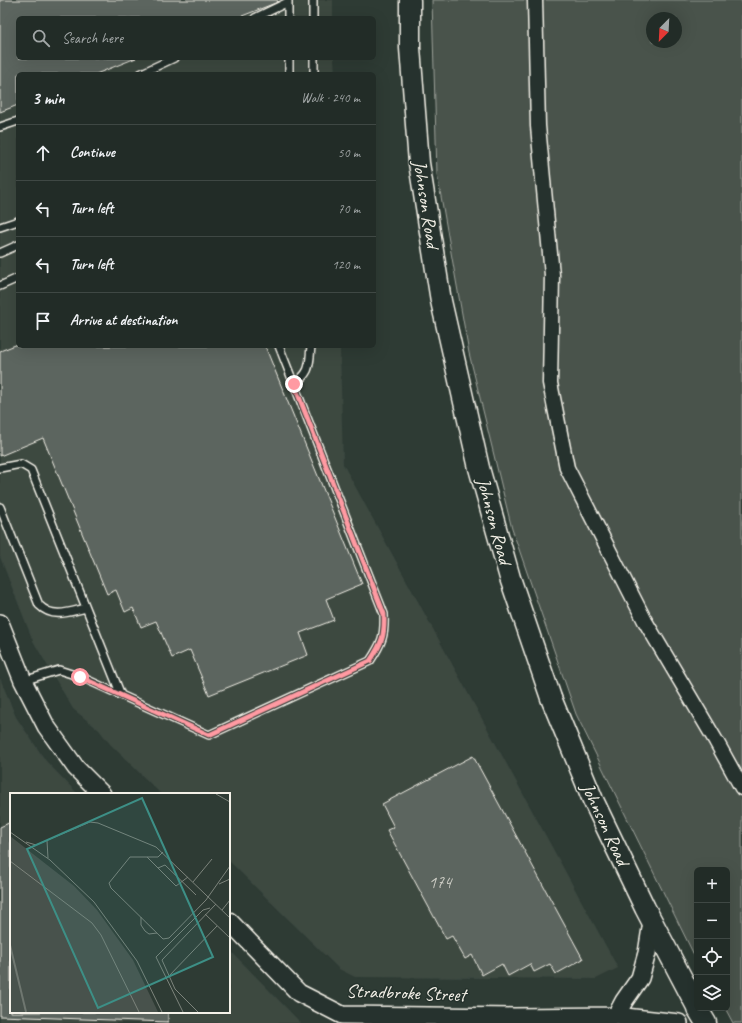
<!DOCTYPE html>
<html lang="en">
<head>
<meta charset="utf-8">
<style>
  :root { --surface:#222c27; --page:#2e3833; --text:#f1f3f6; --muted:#a2a7a7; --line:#3f4844 }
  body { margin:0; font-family:Caveat,sans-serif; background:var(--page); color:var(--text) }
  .controls { position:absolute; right:12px; bottom:12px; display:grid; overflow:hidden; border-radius:6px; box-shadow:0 4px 16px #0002 }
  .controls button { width:36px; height:36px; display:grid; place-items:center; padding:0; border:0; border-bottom:1px solid var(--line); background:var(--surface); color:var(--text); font:20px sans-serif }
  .compass { position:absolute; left:646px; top:12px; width:36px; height:36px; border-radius:50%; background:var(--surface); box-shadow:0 4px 16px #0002; rotate:204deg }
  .stop { position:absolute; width:12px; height:12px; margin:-9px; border:3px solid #ff9aa2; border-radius:50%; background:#fff }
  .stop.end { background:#ff9aa2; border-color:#fff; box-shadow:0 1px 4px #0008 }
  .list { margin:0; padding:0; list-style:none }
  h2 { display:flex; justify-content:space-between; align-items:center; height:52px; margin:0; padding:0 16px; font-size:17px }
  h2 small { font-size:13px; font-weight:400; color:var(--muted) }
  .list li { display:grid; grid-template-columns:26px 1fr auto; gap:12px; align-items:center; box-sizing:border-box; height:56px; padding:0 16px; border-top:1px solid var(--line) }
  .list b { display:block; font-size:15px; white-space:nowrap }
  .list em { font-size:13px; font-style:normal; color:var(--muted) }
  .icon { flex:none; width:22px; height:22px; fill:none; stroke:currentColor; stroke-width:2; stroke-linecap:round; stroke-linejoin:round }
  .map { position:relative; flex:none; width:742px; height:1023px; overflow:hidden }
  .search { position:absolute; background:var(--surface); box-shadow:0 4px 16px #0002; left:16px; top:16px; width:360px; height:44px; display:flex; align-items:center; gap:10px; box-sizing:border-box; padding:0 14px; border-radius:6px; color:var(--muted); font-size:15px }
  .panel { position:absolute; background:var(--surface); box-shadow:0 4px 16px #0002; left:16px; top:72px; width:360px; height:276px; border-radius:6px }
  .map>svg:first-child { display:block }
  .built { fill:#3c4841 }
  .green { fill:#48524c; stroke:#9ea29a; fill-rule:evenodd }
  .building { fill:#5c655e; stroke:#f4f1e8 }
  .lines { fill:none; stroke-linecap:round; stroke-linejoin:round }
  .service-casing { stroke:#f4f1e8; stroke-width:10 }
  .minor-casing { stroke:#f4f1e8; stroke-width:17 }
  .tertiary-casing { stroke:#f4f1e8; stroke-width:20 }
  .secondary-casing { stroke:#f4f1e8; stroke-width:23 }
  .service { stroke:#26332d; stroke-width:7 }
  .minor { stroke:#26332d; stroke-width:14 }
  .tertiary { stroke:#26332d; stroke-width:17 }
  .secondary { stroke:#26332d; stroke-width:20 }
  .route { stroke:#ff9aa2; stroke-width:5 }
  .labels { text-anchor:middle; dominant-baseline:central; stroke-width:3; stroke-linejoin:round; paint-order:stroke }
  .number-label { font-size:17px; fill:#cecec6 }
  .street-label { font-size:19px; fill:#f4f1e8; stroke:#26332d }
  .inset-river { fill:none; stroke:#6f7770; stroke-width:2 }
  .inset-road { fill:none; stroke:#7d847c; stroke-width:1 }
  .view { fill:#3d8f86; fill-opacity:0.15; stroke:#3d8f86; stroke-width:2 }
  .inset-edge { fill:none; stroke:#f4f1e8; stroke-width:2 }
</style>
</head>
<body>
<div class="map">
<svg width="742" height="1023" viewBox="0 0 742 1023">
  <rect width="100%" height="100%" fill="#2e3b34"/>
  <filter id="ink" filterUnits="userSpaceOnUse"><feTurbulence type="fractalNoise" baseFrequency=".025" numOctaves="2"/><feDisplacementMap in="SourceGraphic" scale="8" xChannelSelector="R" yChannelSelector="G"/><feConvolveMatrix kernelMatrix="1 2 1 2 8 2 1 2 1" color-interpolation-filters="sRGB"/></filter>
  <g filter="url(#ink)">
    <!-- built -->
    <path class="built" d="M0 0H333V18H18V58H334L335 74H18V346H340L343 464 618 968 596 979 355 977 339 969 229 861V794H161L110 744 99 730 73 709 33 641 0 557Z
      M0 678 16 717 46 761 78 794H11V1012H229V949L301 1023H0Z"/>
    <!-- green -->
    <path class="green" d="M432 0H742V1023H733L725 1008H727V870H697V961L576 714 512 529 469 353 437 174ZM652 18H676V42H652Z"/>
    <!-- building -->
    <path class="building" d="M0 0H277L278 2 237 18H18V58H136L96 74H18V105L0 112Z
      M18 344V346H265L362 584 326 599 334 620 300 633 308 655 209 695 190 650 172 658 156 621 141 627 133 608 125 612 116 590 107 594 43 438 0 456V351Z
      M473 756 583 959 556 974 550 964 534 972 530 964 508 976 502 964 482 975 472 955 465 959 452 936 446 939 387 830 394 827 382 804Z
      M11 822V1012H168V1022L0 1016V827Z"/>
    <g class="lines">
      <!-- service casing -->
      <g class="service-casing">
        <path id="service" d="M288 0V18
          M313 0V18
          M255 18 288 2
          M289 58V74
          M314 58V74
          M140 74 174 58
          M0 127 18 121
          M0 227 18 221
          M0 253 18 245
          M0 286 18 278
          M294 384C311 372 309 366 311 346
          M0 468 21 464 31 470 121 695
          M0 507 39 605C53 619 69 612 86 608
          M23 681 59 670 81 677 209 735 370 661C382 643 385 636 384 614L279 346"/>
      </g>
      <!-- minor casing -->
      <g class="minor-casing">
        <path id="minor" d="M535 0 538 126 552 275 550 383 567 468 645 621 716 741 742 788"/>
      </g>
      <!-- tertiary casing -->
      <g class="tertiary-casing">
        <path id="tertiary" d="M0 623 23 681 46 726 76 768 102 794
          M229 921 299 993 342 1015 514 1017 616 1016 679 1023
          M616 1016 624 1001 640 978 647 953 652 922"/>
      </g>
      <!-- secondary casing -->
      <g class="secondary-casing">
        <path id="secondary" d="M410 0V48L419 163 441 301 479 468 510 578 551 698 593 800 645 908 697 1007
          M697 1008 706 1023"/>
      </g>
      <!-- service -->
      <use href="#service" class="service"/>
      <!-- minor -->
      <use href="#minor" class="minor"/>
      <!-- tertiary -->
      <use href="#tertiary" class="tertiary"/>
      <!-- secondary -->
      <use href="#secondary" class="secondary"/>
    </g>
  </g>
  <g class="lines" filter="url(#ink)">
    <!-- route -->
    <path class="route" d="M80 677 209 735 370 661C382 643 385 636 384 614L294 384"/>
  </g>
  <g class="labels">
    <!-- number labels -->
    <g class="number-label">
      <text x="440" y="882">174</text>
    </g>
    <!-- street labels -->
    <g class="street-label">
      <text transform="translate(426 204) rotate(81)">Johnson Road</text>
      <text transform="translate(494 521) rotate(75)">Johnson Road</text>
      <text transform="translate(605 824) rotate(65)">Johnson Road</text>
      <text transform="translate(406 993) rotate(2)">Stradbroke Street</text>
    </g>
  </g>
  <!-- overview -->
  <g transform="translate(10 793)">
    <rect width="220" height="220" fill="#2e3b34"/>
    <path d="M0 43 64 93 87 117 123 167 148 219H0Z" fill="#48524c"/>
    <path class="inset-river" d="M0 152 16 219"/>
    <path class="inset-road" d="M206 1 220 9M0 39 40 67 84 109 127 168 152 219M37 48 38 65M16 49 26 52 80 29 88 30 146 54 220 125M153 59 148 64H120L99 90 101 95 153 146 159 145 196 107 220 73M137 64 166 93 178 84M0 68 82 130 91 142 129 219M148 75 155 72 186 102M183 89 202 66M209 91 220 86M212 117 220 107M195 121 220 145M131 124V132L135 138 139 141 147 140M158 184 207 133M173 219 146 164 193 117 200 115M188 219 165 196 152 167 206 111"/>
    <path class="view" d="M132 5 203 164 88 215 17 56Z"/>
    <rect width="220" height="220" class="inset-edge"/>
  </g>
</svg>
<div class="controls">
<button>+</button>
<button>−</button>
<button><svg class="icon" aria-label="locate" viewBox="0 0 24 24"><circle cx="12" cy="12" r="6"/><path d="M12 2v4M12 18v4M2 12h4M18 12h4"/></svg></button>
<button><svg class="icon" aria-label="layers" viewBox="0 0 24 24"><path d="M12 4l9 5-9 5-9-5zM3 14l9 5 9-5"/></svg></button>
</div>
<svg class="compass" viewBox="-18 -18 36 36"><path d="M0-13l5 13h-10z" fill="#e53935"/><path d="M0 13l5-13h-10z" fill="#a2a7a7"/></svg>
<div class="stop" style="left:80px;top:677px"></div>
<div class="stop end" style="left:294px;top:384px"></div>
<div class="search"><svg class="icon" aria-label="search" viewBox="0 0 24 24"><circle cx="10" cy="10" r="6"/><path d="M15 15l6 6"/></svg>Search here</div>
<section class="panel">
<h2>3 min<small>Walk · 240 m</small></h2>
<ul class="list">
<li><svg class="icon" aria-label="ahead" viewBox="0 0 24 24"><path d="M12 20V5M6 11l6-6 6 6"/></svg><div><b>Continue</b></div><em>50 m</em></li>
<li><svg class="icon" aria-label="left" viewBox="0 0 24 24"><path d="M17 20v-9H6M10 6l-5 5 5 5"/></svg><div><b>Turn left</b></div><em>70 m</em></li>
<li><svg class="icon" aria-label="left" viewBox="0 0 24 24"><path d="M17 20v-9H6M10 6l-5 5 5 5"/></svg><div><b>Turn left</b></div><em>120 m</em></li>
<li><svg class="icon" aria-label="arrive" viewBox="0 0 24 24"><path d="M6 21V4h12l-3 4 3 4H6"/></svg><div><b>Arrive at destination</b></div></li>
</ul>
</section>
</div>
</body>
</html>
